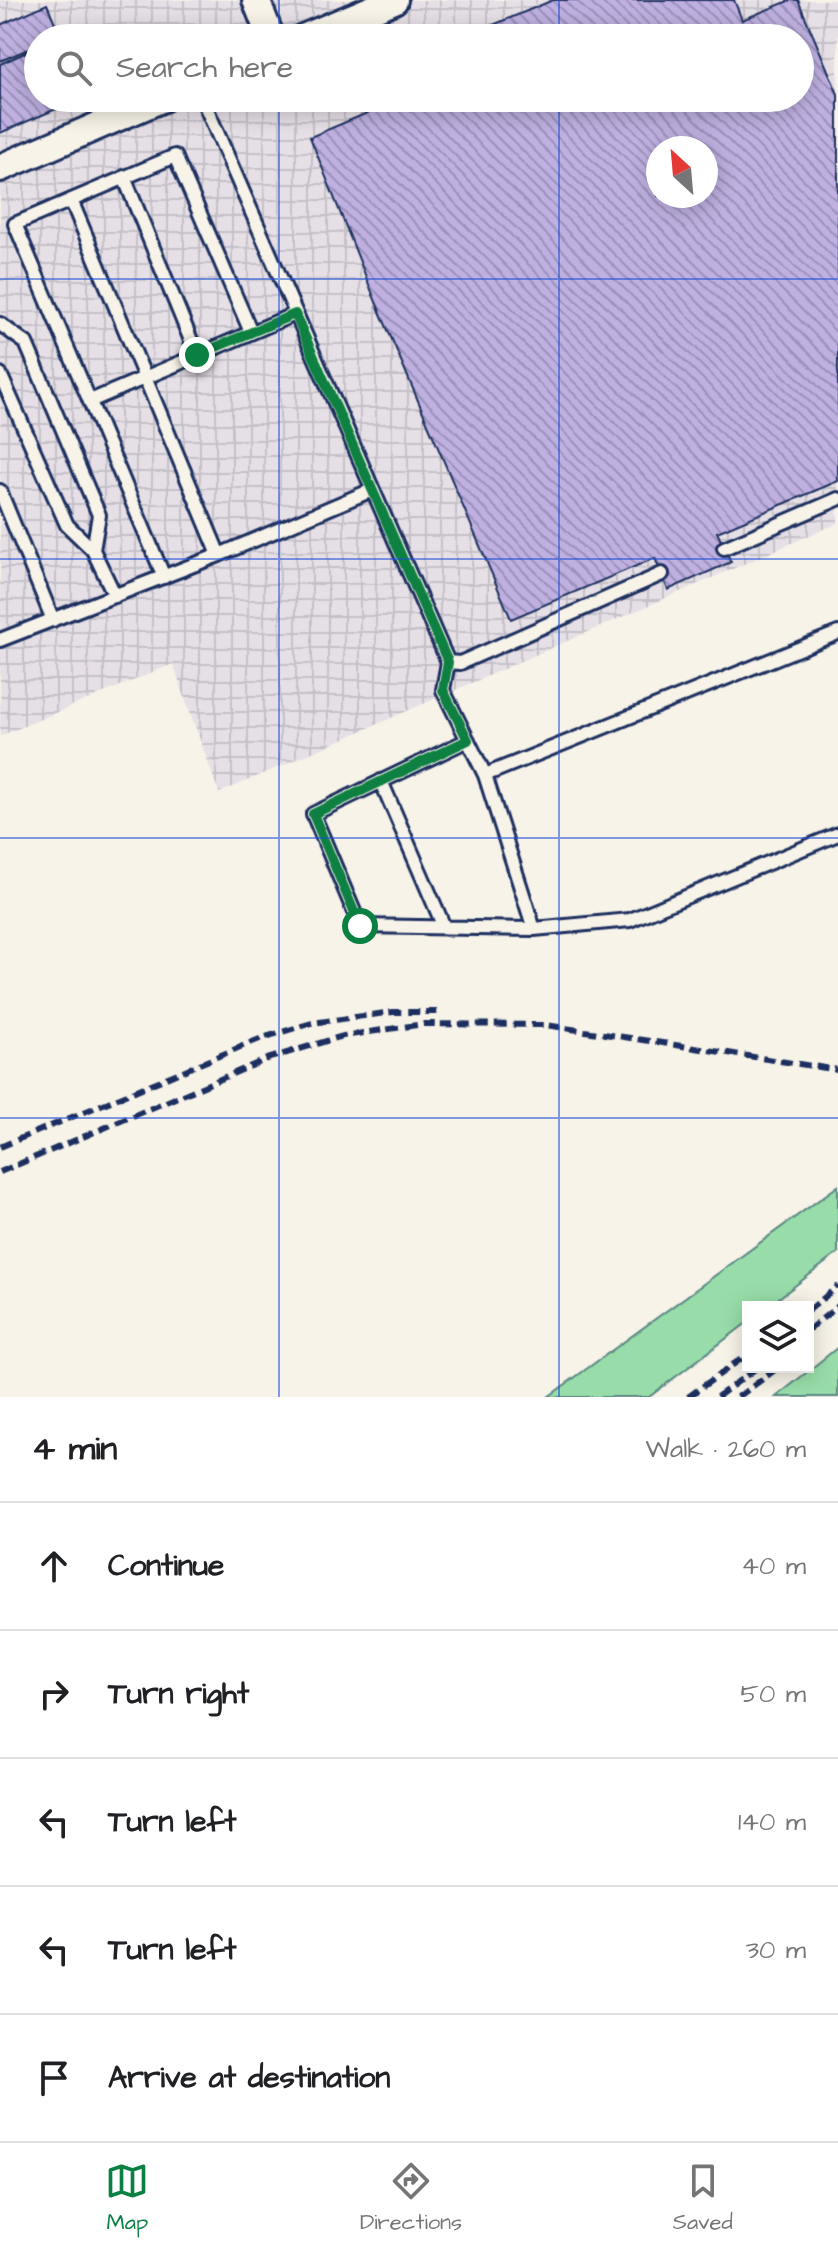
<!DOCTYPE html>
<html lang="en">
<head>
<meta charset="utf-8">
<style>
  :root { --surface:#fff; --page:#f2f2f2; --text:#202124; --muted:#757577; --line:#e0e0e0; --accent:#0b8043 }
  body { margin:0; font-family:"Architects Daughter",sans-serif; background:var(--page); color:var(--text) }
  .controls { position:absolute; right:24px; bottom:24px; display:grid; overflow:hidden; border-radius:0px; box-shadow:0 4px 20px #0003 }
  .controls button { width:72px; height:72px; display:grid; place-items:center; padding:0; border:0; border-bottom:2px solid var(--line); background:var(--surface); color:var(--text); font:40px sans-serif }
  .compass { position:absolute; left:646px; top:136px; width:72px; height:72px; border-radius:50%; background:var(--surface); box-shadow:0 4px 20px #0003; rotate:334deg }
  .stop { position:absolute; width:24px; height:24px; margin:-18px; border:6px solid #0b8043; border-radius:50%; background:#fff }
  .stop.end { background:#0b8043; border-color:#fff; box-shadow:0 2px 8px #0008 }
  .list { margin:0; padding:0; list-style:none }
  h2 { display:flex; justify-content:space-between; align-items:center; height:104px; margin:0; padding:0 32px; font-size:34px }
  h2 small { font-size:26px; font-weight:400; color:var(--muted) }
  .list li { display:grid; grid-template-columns:52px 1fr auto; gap:24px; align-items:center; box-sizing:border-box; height:128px; padding:0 32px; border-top:2px solid var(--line) }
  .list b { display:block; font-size:30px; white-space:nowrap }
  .list em { font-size:26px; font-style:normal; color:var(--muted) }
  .icon { flex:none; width:44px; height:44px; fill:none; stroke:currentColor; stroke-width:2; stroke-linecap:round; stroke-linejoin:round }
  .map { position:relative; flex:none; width:838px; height:1397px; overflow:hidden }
  .search { position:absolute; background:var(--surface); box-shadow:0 4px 20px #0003; left:24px; right:24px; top:24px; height:88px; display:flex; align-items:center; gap:20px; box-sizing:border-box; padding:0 28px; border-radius:44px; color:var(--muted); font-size:30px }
  .sheet { height:744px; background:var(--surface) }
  nav { display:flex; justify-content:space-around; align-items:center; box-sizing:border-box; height:112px; border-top:2px solid var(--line); background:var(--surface); font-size:22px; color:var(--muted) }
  nav a { display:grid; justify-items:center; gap:4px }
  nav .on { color:var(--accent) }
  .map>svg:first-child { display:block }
  .industrial { fill:url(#industrial-grid); fill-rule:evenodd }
  .green { fill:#98dda9; stroke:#5a8684; stroke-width:2 }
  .building { fill:url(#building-back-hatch); stroke:#1b2f5e; stroke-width:2; fill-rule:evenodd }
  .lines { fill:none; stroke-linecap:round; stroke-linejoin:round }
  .service-casing { stroke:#1b2f5e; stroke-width:18 }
  .minor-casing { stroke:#1b2f5e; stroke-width:32 }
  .service { stroke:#f7f3e8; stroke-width:12 }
  .minor { stroke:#f7f3e8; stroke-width:26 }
  .rail { stroke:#1b2f5e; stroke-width:6; stroke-dasharray:12 6; stroke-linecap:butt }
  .route { stroke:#0b8043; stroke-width:10 }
  .grid { fill:none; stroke:#1d4ed8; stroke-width:2; stroke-opacity:0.55 }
</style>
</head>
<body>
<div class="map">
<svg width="838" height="1397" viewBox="0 0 838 1397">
  <defs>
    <pattern id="industrial-grid" width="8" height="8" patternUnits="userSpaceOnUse" patternTransform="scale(2)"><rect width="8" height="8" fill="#e6dfe6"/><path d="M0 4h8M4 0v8" fill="none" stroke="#c5c0c8"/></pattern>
    <pattern id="building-back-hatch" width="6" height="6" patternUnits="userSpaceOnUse" patternTransform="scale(2)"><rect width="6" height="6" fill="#bfb0e1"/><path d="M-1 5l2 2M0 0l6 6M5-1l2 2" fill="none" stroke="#9a90ba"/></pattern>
  </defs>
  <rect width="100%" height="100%" fill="#f7f3e8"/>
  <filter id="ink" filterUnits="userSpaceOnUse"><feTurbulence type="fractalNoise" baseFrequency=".0125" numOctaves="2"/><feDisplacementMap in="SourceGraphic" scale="16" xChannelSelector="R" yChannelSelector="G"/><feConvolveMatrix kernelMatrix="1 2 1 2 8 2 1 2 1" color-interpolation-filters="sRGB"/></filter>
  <g filter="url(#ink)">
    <!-- industrial -->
    <path class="industrial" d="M0 0H838V523L219 793 173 664 0 736ZM38 38H800V98H38ZM658 148H706V196H658Z"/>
    <!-- green -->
    <path class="green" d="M838 1186V1253L767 1307H748V1322L649 1397H548Z
      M838 1347V1397H776Z"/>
    <!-- building -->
    <path class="building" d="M553 0H734L742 20 791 0H798L838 94V481L717 532 731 562 668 590 655 558 511 619 376 302 310 137 403 98H800V38H462ZM658 148H706V196H658Z
      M47 4 60 35 54 38H38V45L0 61V25Z
      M38 47V98H82L0 133V64Z"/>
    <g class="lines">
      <!-- service casing -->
      <g class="service-casing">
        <path id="service" d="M202 98 448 662 460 663 662 574
          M124 177 197 355
          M71 200 219 555
          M0 324 26 343 99 515 93 550 67 525 0 374
          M90 401 295 314
          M0 491 53 620
          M724 548 838 499
          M93 550 115 596
          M164 577 15 224 175 156 251 332
          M0 640 219 555 372 490
          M448 662 443 690 485 775 534 929 630 920 838 834
          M468 740 313 814 360 926 534 929
          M485 775 838 633
          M381 781 444 927"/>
      </g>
      <!-- minor casing -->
      <g class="minor-casing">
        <path id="minor" d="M256 0 271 38
          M303 38 394 0
          M0 168 163 98"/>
      </g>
      <!-- service -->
      <use href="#service" class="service"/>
      <!-- minor -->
      <use href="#minor" class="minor"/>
      <!-- rail -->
      <path class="rail" d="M0 1147 262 1038 312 1023 393 1012H443
        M0 1172 270 1058 343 1036 423 1024 546 1025 838 1070
        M808 1311 838 1286
        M808 1330 838 1306
        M688 1397 748 1354
        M717 1397 758 1367
        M738 1397 779 1367"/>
    </g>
  </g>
  <g class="lines" filter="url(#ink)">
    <!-- route -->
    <path class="route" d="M197 355 295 314 448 662 443 690 468 740 313 814 360 926"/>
  </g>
  <!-- grid -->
  <path class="grid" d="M279 0V38M559 0V38M279 98V1397M559 98V1397M0 279H838M0 559H838M0 838H838M0 1118H838"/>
</svg>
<div class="controls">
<button><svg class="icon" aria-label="layers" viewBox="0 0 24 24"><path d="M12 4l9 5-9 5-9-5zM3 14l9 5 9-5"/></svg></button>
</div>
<svg class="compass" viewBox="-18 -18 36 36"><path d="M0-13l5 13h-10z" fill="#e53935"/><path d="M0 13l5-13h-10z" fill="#757577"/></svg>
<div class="stop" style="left:360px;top:926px"></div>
<div class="stop end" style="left:197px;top:355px"></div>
<div class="search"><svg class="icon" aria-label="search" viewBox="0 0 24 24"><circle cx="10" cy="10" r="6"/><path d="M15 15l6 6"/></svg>Search here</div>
</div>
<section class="sheet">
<h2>4 min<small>Walk · 260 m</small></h2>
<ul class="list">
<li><svg class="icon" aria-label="ahead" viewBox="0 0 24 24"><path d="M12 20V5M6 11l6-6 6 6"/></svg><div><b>Continue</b></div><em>40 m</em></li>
<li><svg class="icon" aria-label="right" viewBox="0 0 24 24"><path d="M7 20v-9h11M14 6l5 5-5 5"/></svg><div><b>Turn right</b></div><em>50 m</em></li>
<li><svg class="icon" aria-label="left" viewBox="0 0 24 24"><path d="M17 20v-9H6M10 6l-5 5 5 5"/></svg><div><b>Turn left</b></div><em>140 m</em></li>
<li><svg class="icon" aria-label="left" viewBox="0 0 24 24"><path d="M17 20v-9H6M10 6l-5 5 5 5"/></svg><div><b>Turn left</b></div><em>30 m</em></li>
<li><svg class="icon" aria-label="arrive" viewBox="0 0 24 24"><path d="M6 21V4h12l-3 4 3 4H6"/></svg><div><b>Arrive at destination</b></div></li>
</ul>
</section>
<nav>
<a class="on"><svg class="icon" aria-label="map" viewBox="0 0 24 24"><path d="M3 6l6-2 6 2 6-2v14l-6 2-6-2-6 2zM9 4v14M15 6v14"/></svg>Map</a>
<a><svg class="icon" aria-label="directions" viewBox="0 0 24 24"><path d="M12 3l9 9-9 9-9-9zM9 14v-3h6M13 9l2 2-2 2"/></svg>Directions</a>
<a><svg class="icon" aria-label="saved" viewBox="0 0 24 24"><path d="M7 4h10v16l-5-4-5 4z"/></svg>Saved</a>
</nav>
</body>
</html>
